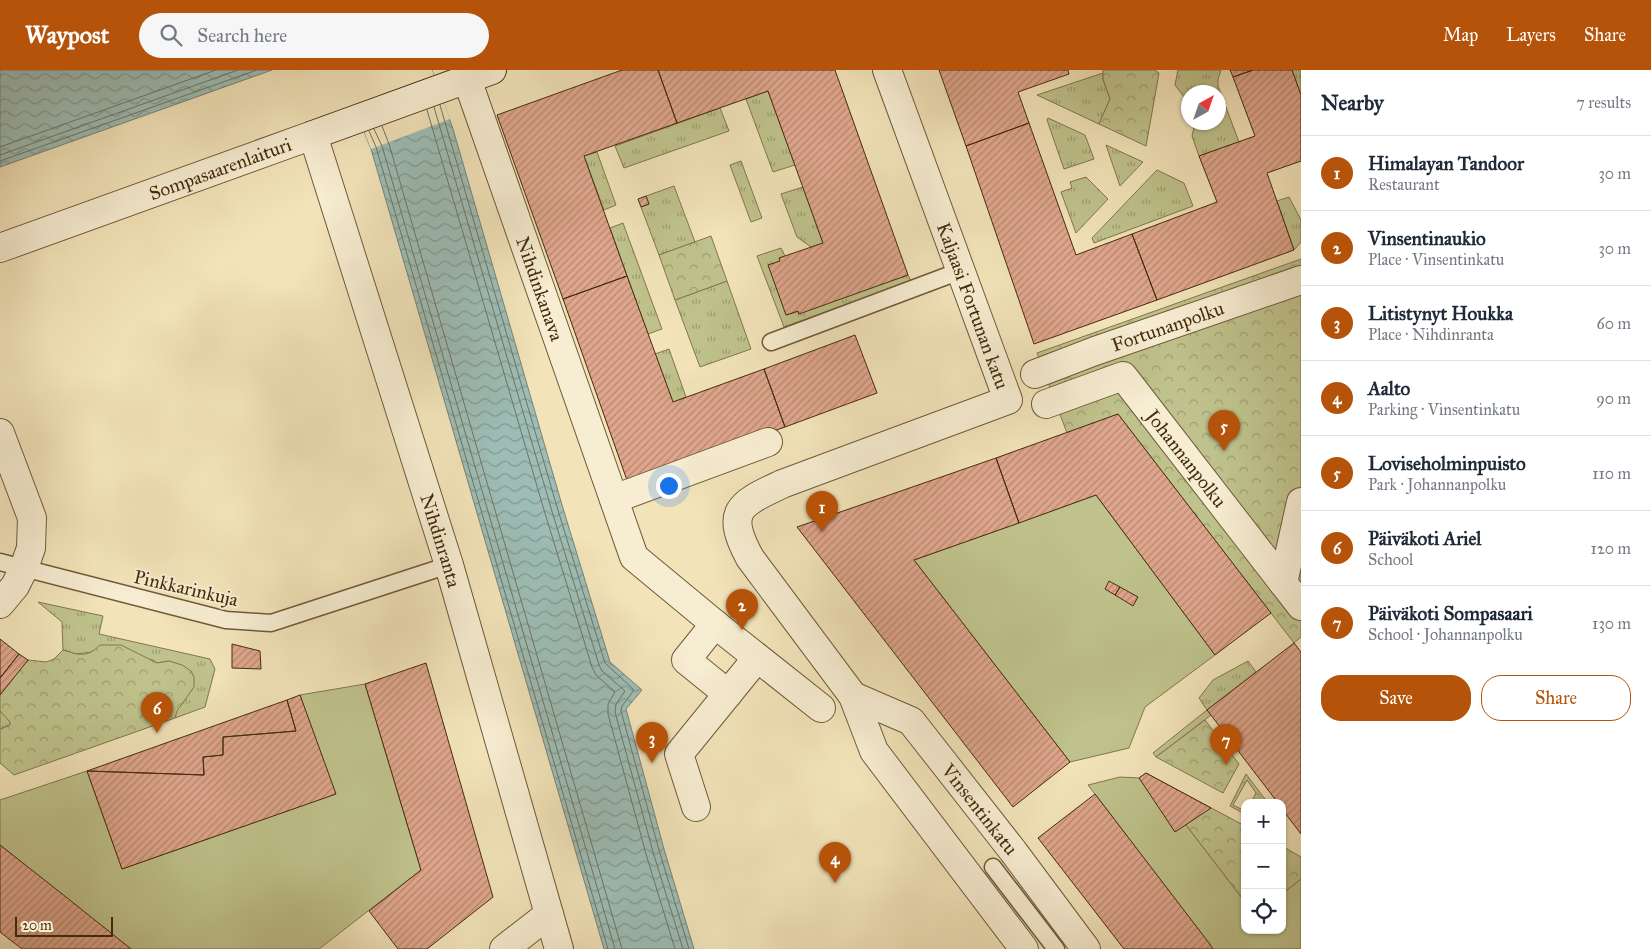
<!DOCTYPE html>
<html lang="en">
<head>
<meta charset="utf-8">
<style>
  :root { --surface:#fff; --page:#f6f6f7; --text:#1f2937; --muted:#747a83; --line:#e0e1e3; --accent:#b45309 }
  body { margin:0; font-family:"IM FELL Great Primer",serif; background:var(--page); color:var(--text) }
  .controls { position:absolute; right:15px; bottom:15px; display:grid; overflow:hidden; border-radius:10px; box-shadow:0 1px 4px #0004 }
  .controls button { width:45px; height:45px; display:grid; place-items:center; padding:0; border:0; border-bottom:1px solid var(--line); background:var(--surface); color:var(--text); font:25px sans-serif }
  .compass { position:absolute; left:1181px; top:15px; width:45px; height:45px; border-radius:50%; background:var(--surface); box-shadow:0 1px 4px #0004; rotate:40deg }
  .scale { position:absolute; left:15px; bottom:12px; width:98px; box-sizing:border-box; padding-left:5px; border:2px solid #442c0c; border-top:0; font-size:14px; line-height:18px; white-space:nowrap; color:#442c0c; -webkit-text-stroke:4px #f7edd2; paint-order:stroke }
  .you { position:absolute; left:668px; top:415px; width:18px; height:18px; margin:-12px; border:4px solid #fff; border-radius:50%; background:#1a73e8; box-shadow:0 0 0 8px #1a73e833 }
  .badge { display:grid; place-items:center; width:32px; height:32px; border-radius:50%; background:var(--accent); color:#fff; font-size:16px; font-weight:700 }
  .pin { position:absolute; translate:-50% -41px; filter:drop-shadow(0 1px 2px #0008) }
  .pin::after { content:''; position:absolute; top:26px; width:18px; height:15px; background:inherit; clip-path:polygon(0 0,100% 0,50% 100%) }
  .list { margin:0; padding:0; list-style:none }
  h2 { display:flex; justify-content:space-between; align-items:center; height:65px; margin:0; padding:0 20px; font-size:21px }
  h2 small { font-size:16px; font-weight:400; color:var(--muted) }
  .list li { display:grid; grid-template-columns:32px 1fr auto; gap:15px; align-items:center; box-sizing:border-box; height:75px; padding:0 20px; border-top:1px solid var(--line) }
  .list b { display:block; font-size:19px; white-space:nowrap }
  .list p { margin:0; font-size:16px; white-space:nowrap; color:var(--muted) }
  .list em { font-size:16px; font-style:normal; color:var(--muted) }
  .actions { display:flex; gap:10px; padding:15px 20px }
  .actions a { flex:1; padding:11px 0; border:1px solid var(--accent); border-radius:20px; text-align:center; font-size:18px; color:var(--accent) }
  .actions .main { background:var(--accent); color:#fff }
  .icon { flex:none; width:28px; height:28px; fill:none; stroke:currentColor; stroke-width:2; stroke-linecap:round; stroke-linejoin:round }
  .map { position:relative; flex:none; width:1301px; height:879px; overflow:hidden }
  header { display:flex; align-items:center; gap:30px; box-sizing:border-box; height:70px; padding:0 25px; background:var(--accent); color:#fff }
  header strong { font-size:24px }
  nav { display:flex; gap:28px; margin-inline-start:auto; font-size:18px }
  .search { width:350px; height:45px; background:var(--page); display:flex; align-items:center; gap:12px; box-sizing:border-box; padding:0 18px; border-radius:28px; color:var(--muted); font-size:19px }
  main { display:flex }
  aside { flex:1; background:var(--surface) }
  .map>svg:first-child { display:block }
  .grass { fill:url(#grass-tufts); stroke:#82774c }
  .park { fill:url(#park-crowns); stroke:#82774c }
  .garden { fill:#bfc28c; stroke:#82774c }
  .water { fill:url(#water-waves); stroke:#798372 }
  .pier { fill:#f2e3b9 }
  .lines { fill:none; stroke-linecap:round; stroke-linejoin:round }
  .shore { stroke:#707461; stroke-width:1 }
  .building { fill:url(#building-hatch); stroke:#442c0c }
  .lane-casing { stroke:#705a37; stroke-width:19 }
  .street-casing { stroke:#705a37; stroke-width:30 }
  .secondary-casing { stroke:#442c0c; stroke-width:30 }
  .lane { stroke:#f7edd2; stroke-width:16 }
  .street { stroke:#f7edd2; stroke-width:28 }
  .secondary { stroke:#f7edd2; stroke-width:28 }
  .labels { text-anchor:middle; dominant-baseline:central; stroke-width:4; stroke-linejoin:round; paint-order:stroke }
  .street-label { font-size:19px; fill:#442c0c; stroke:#f7edd2 }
</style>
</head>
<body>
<header>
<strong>Waypost</strong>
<div class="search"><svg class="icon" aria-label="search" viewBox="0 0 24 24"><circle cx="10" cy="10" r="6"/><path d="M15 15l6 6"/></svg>Search here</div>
<nav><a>Map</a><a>Layers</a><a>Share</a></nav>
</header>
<main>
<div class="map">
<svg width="1301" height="879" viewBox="0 0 1301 879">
  <defs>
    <pattern id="grass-tufts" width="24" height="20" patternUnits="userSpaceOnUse" patternTransform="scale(1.25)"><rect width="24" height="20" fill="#bfc28c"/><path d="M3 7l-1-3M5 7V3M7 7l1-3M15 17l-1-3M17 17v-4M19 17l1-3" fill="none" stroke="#9d9e71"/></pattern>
    <pattern id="park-crowns" width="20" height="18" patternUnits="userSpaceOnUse" patternTransform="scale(1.25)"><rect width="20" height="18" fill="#bfc28c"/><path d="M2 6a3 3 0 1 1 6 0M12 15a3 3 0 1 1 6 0" fill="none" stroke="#9d9e71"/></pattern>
    <pattern id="water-waves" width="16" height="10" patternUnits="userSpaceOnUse" patternTransform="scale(1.25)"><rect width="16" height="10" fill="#9dbdb6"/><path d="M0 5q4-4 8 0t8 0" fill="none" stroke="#829a92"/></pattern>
    <pattern id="building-hatch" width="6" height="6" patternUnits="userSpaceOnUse" patternTransform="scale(1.25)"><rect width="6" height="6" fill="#dfa68d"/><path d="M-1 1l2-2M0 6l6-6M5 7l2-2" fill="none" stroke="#b68772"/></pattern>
  </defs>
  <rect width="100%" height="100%" fill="#f2e3b9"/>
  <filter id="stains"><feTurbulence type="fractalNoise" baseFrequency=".004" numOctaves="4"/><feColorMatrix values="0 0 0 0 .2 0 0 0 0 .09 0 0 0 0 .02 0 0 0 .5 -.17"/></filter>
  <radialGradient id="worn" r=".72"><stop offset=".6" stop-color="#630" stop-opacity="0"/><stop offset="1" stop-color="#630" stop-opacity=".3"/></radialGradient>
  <!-- grass -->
  <path class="grass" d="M1178 0H1221L1218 9V16L1239 72 1199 86 1192 66 1195 53 1218 52V22H1188V32L1175 15Z
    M1292 0H1301V25Z
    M1103 3V9L1110 29 1099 54 1037 25Z
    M768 21 795 95 773 102 746 29Z
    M720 38 729 61 624 98 615 76Z
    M1048 48 1085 65 1094 89 1064 99 1047 50Z
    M1106 75 1143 92 1120 116Z
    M597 82 616 135 604 140 584 86Z
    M741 91 762 148 751 152 730 95Z
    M1157 100 1184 113 1193 136 1094 173 1092 168Z
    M1086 107 1108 129 1076 163 1061 122 1072 118 1070 112Z
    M674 116 695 172 659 185 641 137 649 134 646 126Z
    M803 117 823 173 811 177 797 167 781 124Z
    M1289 127 1301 150V172L1294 180 1277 131Z
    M623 153 662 259 648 264 610 158Z
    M781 178 785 186 780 191 769 195 787 245 908 205 911 211 784 257 757 186Z
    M727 211 751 279 700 297 675 230Z
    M669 279 686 327 673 332 655 284Z
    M38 532 103 546 99 564 210 589 215 599 205 637 175 648 176 641 184 630 169 591 157 593 153 590 93 582 76 584 63 580 62 552Z
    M1248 591 1256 602 1208 639 1211 645 1156 687 1153 683 1207 640 1199 628 1213 610Z
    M0 641 10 651V655L0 659Z"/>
  <!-- park -->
  <path class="park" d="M1103 0H1155L1159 3 1146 76 1099 54 1110 29 1103 9Z
    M711 166 727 211 675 230 659 185Z
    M1301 189V567L1294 573 1118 344 1067 363 1037 283Z
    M100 575H121L157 593 169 591 182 595 191 601 194 607V617L177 641 175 648 14 705 0 693V659L10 655V652L0 641V608L28 590 46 592 54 589 63 580C79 585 87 588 100 575Z
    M1205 650 1239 694 1223 723 1156 687Z
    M1146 703 1245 756V832Z
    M1246 704 1268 733H1251L1256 723 1247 710 1233 735 1245 741V744L1230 736Z
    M1282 776 1301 787V809L1282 824Z"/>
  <!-- garden -->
  <path class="garden" d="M1096 425 1215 585 1145 637 1129 678 1070 692 914 490Z
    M365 614 421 800 319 879H131L0 775V730L87 701 122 799 335 724 300 625Z
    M1146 703 1245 832V860H1282V824L1301 809V879H1213L1088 715 1120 707 1139 708Z"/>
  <!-- water -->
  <path class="water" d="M0 0H272L0 97Z
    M432 0 453 59 562 435 610 592 642 620 626 639 664 779 694 879H604L371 79 359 49Z"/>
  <!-- pier -->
  <path class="pier" d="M340 0H432L450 49 371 79Z"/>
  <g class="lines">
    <!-- shore -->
    <path class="shore" d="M440 35 557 437 605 593 634 620 622 636 621 641 659 780 689 879
      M434 37 551 438 599 595 602 601 625 621 616 634 615 642 653 782 683 879
      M427 40 544 440 592 597 596 605 615 622 608 634V644L646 784 675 879
      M382 56 389 74 622 879
      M374 59 382 76 615 879
      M369 61 376 77 608 879
      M0 77 216 0
      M0 85 238 0
      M0 91 257 0"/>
  </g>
  <!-- building -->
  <path class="building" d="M622 0H658L677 53 584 86 627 206 563 229 497 45Z
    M658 0H835L908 205 799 244 798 241 786 245 768 195 780 191 779 188 823 173 768 21 677 53Z
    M939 0H1068L1069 4 1018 22 1029 53 966 76Z
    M1230 0H1253L1233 7Z
    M1253 0H1292L1301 25V91L1267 103 1294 180 1157 230 1132 164 1217 132 1199 86 1255 66 1233 7Z
    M1029 53 1076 185 1132 164 1157 230 1034 274 966 76Z
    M646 126 649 134 641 137 638 129Z
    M627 206 673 332 764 299 785 357 628 413 563 229Z
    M855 265 877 323 785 357 764 299Z
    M1118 344 1271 543 1215 585 1096 425 1019 453 996 388Z
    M996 388 1019 453 914 490 1070 692 1013 737 797 457Z
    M1109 511 1120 517 1115 525 1105 519Z
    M1120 517 1138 527 1133 536 1115 525Z
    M0 569 19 584 0 608Z
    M1294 573 1301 582V764L1282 739V733H1278L1207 640Z
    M232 574 260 581 261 599 232 598Z
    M19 584 28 590 0 625V608Z
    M426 593 493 827 427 879H398L369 841 421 800 365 614Z
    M300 625 336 724 122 799 87 701 204 705 203 687 223 685V667L296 661 287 630Z
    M287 630 296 661 223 667V685L203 687 204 705 87 701Z
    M1146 703 1211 738 1175 762 1139 708Z
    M1095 724 1209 873 1213 879H1124L1038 768Z
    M0 775 61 823 131 879H22L0 862Z"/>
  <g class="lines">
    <!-- lane casing -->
    <g class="lane-casing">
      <path id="lane" d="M771 272 960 201
        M0 492 226 550 271 553 449 495
        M993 797 1056 879"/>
    </g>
    <!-- street casing -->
    <g class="street-casing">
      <g id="street">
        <path id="s1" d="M887 0 1008 330 782 414C740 434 724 440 750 488L853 626 874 681 1024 879"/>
        <path id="s2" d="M467 9 634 487 715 554 821 638"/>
        <path id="s3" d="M0 178 313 65 449 495 559 879"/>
        <path id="s4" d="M1035 304 1095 281 1301 210"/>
        <path id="s5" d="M1046 334 1123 306 1301 536"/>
        <path d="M0 363 32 448 31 478 24 498 15 516 0 534"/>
        <path d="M614 429 768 372"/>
        <path d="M1283 513 1301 432"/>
        <path d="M715 554 686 590 728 624"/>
        <path id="s6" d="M853 626 911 651 1013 781 1086 879"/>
        <path d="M696 737 679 684 757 588"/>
        <path d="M504 879 549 844"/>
      </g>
    </g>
    <!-- secondary casing -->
    <g class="secondary-casing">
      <path id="secondary" d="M313 65 492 0"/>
    </g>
    <!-- lane -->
    <use href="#lane" class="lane"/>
    <!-- street -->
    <use href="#street" class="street"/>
    <!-- secondary -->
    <use href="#secondary" class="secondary"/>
  </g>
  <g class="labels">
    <!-- street labels -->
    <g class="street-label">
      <text stroke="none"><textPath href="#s3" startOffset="234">Sompasaarenlaituri</textPath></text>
      <text stroke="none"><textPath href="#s2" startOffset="222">Nihdinkanava</textPath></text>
      <text stroke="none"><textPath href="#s1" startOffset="251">Kaljaasi Fortunan katu</textPath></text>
      <text stroke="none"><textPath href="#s4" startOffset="141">Fortunanpolku</textPath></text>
      <text stroke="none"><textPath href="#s5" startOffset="186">Johannanpolku</textPath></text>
      <text stroke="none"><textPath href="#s3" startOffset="758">Nihdinranta</textPath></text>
      <text transform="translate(186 518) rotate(13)">Pinkkarinkuja</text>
      <text stroke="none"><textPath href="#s6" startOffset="175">Vinsentinkatu</textPath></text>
    </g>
  </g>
  <rect width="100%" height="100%" filter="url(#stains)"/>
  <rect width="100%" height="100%" fill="url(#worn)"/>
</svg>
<div class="controls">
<button>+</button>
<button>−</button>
<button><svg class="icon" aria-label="locate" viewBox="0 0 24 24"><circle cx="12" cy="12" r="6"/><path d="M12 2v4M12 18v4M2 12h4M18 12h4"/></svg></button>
</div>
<svg class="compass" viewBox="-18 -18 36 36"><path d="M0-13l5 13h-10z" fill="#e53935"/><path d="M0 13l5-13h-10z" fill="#747a83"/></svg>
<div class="scale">20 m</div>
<div class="you"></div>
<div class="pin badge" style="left:822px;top:462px">1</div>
<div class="pin badge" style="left:742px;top:560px">2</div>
<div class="pin badge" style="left:652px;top:693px">3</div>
<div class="pin badge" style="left:835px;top:813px">4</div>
<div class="pin badge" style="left:1224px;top:381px">5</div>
<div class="pin badge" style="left:157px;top:663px">6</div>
<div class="pin badge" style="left:1226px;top:695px">7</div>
</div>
<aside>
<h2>Nearby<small>7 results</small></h2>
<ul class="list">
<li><span class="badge">1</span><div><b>Himalayan Tandoor</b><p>Restaurant</p></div><em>30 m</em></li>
<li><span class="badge">2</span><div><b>Vinsentinaukio</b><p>Place · Vinsentinkatu</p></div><em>30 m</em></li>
<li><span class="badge">3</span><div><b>Litistynyt Houkka</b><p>Place · Nihdinranta</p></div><em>60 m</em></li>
<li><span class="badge">4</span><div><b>Aalto</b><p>Parking · Vinsentinkatu</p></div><em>90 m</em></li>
<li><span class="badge">5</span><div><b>Loviseholminpuisto</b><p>Park · Johannanpolku</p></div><em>110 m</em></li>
<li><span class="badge">6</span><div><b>Päiväkoti Ariel</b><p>School</p></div><em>120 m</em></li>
<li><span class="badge">7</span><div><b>Päiväkoti Sompasaari</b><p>School · Johannanpolku</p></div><em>130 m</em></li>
</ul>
<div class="actions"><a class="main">Save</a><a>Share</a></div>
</aside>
</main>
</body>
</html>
